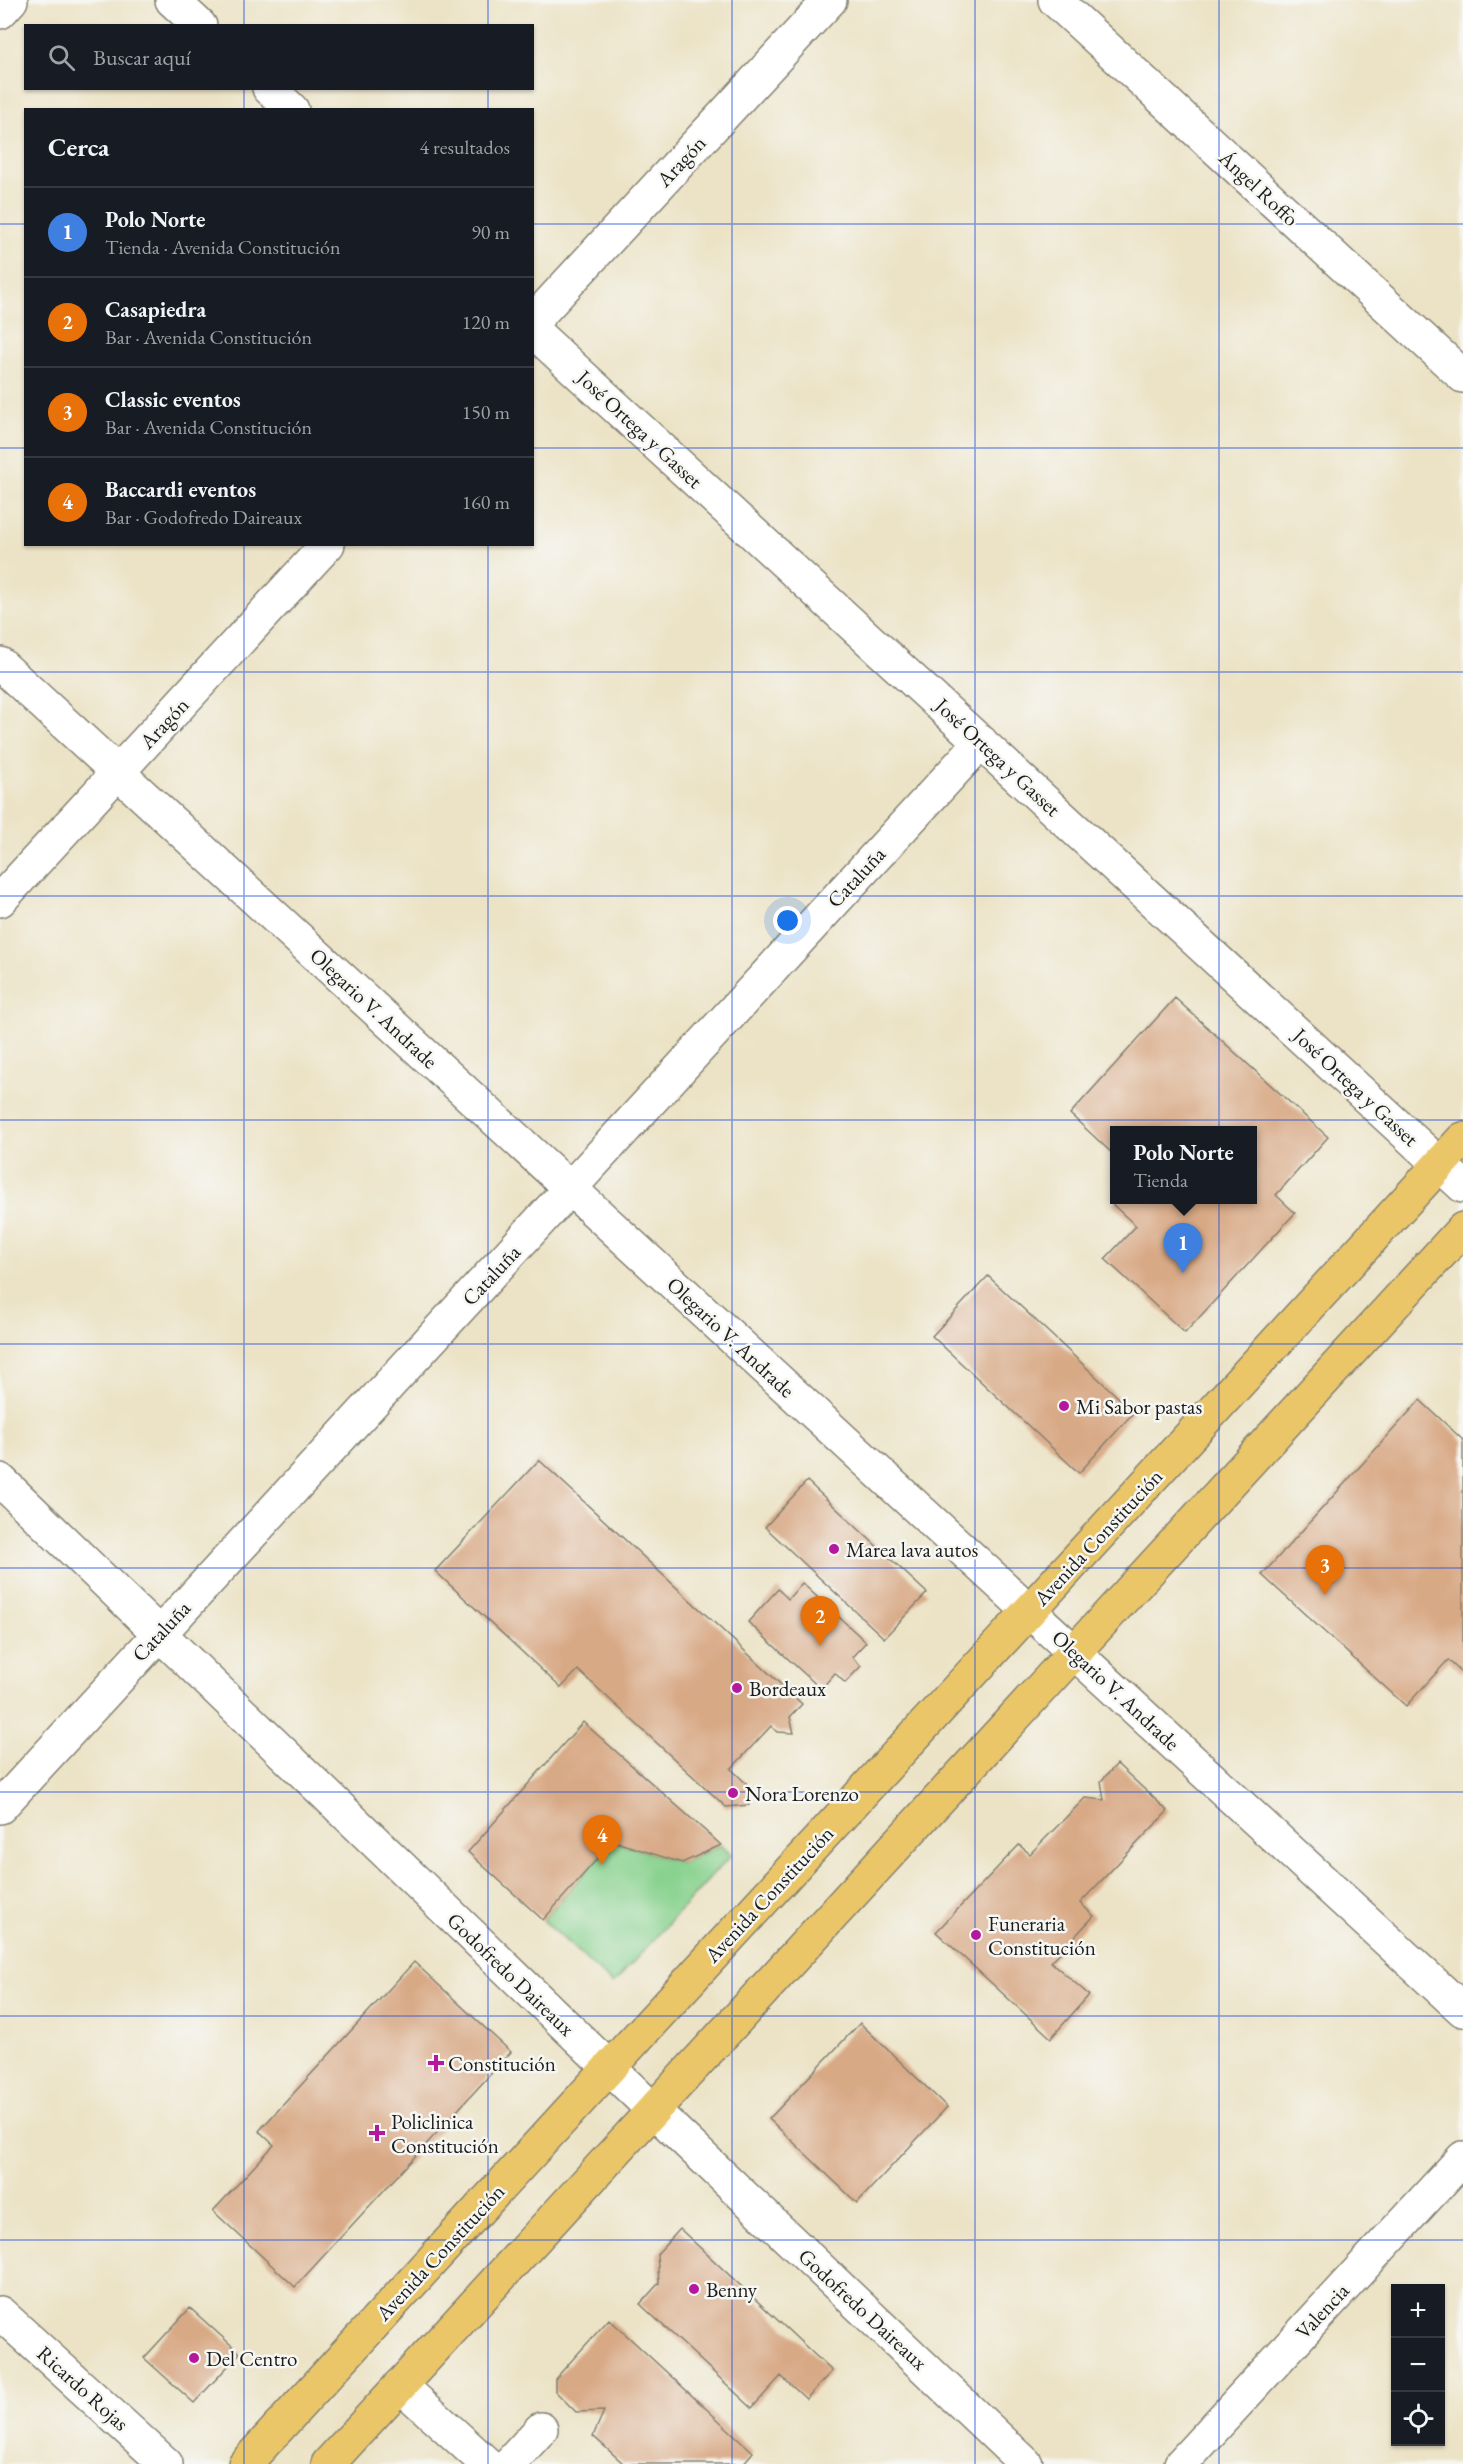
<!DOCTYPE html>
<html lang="es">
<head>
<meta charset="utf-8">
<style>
  :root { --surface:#171b24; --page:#242831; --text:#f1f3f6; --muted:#9ea1a6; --line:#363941; --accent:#d690ce }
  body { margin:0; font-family:"EB Garamond",serif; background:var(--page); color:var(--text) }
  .controls { position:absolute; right:18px; bottom:18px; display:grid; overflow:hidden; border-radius:0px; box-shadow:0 2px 4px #0004 }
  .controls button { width:54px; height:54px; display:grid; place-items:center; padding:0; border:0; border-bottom:2px solid var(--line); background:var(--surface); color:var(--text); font:30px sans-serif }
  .you { position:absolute; left:788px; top:921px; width:21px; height:21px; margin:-15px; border:4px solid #fff; border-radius:50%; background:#1a73e8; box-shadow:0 0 0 9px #1a73e833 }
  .badge { display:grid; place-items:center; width:39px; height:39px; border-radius:50%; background:var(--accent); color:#fff; font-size:20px; font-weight:700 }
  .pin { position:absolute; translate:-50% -50px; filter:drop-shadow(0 2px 3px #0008) }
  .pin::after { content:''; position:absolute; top:32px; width:21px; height:18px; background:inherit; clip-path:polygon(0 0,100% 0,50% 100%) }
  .popup { position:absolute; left:1110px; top:1126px; width:147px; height:78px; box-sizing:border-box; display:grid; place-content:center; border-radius:0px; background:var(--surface); filter:drop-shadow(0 2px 4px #0005); font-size:20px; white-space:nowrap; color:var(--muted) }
  .popup b { font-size:22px; color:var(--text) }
  .popup::after { content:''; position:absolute; left:50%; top:100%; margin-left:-12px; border:12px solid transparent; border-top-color:var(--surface) }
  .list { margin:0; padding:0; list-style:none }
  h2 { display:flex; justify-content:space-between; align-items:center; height:78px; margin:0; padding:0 24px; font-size:26px }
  h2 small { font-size:20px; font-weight:400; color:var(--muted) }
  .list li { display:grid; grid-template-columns:39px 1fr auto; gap:18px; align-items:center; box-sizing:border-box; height:90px; padding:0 24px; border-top:2px solid var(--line) }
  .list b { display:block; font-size:22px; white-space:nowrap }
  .list p { margin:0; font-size:20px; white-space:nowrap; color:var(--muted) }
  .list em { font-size:20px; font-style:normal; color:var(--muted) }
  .icon { flex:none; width:33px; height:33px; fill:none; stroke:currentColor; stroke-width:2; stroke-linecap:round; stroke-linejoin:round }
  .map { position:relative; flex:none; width:1463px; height:2464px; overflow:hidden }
  .search { position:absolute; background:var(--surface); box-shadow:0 2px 4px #0004; left:24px; top:24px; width:510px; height:66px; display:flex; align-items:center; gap:15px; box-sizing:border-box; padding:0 21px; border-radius:0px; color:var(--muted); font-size:22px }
  .panel { position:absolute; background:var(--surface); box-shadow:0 2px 4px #0004; left:24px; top:108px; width:510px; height:438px; border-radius:0px }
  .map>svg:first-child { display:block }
  .green { fill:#88d28e; stroke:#527755; stroke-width:1.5 }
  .building { fill:#d8a985 }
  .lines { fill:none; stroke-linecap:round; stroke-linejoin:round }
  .minor-casing { stroke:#848071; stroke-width:36 }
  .major-casing { stroke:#848071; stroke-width:36 }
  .minor { stroke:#fff; stroke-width:33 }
  .major { stroke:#ebc669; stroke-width:33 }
  .grid { fill:none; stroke:#1d4ed8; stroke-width:1.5; stroke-opacity:0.55 }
  .poi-dot { fill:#b5179e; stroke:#f6f6f2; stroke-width:2 }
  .labels { text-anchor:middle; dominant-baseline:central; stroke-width:5; stroke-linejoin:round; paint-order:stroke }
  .street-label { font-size:21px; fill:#1c1c1c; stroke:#f6f6f2 }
  .poi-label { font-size:21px; fill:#1c1c1c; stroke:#f6f6f2; text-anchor:start }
</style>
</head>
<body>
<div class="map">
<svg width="1463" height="2464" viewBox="0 0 1463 2464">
  <rect width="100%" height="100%" fill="#f6f6f2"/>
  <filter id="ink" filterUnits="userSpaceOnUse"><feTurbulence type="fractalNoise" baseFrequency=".0167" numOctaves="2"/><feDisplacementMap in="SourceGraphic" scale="12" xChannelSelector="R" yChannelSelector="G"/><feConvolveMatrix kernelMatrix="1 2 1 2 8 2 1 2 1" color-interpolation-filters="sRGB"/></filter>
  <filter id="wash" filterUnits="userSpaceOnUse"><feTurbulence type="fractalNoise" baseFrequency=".008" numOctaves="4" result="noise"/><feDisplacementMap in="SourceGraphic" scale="24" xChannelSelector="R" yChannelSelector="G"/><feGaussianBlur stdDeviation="1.35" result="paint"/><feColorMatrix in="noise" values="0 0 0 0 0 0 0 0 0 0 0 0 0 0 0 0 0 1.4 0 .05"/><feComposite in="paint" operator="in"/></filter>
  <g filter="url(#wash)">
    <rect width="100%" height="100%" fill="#ece3c6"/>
    <!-- green -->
    <path class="green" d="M613 1841 682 1863 721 1845 731 1855 613 1984 543 1920Z"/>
    <g id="blocks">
      <!-- building -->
      <path class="building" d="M1175 998 1328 1137 1276 1195 1295 1213 1185 1333 1105 1259 1136 1226 1112 1204 1117 1200H1252V1130H1114V1155L1070 1114Z
        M988 1276 1134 1412 1079 1473 932 1336Z
        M1420 1400 1463 1440V1674L1448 1660 1406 1706 1262 1575Z
        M539 1460 802 1704 790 1717 794 1733 777 1732 771 1726 731 1769 747 1784 749 1805 726 1807 578 1670 561 1688 435 1571Z
        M807 1481 927 1593 884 1638 765 1527Z
        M802 1583 866 1642 852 1657 861 1666 845 1683 835 1673 821 1689 748 1622 778 1589 788 1599Z
        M583 1722 721 1845 682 1863 613 1841 543 1920 468 1852Z
        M1117 1764 1168 1811 1080 1903 1094 1916 1051 1962 1089 1995 1051 2038 936 1932 1019 1845 1030 1854 1085 1798 1104 1800 1101 1781Z
        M414 1962 511 2052 295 2287 213 2211 274 2145 259 2131Z
        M860 2023 947 2107 857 2203 769 2119Z
        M680 2229 832 2371 806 2399 781 2376 752 2408 640 2304 659 2283 657 2254Z
        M190 2308 240 2353 194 2403 144 2358Z
        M609 2319 753 2452 743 2464H624L593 2436 604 2411 576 2412 555 2391V2379Z"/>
    </g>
  </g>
  <g filter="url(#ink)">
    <use href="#blocks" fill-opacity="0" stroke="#848071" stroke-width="1.5"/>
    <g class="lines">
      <!-- minor casing -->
      <g class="minor-casing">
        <path id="minor" d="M172 0 200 26
          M1055 0 1463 376
          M0 12 11 0
          M269 88 292 110
          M532 322 830 0
          M532 330 1463 1186
          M0 664 1463 2010
          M0 900 328 544
          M0 1480 653 2110 1026 2464
          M0 1807 981 742
          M0 2313 166 2464
          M400 2385 487 2464
          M509 2464 541 2429
          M1181 2464 1463 2158"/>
      </g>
      <!-- major casing -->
      <g class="major-casing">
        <path id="major" d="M245 2464 1463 1139
          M328 2464 1463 1229"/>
      </g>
      <!-- minor -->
      <use href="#minor" class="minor"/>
      <!-- major -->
      <use href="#major" class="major"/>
    </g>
  </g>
  <!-- grid -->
  <path class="grid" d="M244 0V26M488 0V26M732 0V2464M975 0V2464M1219 0V2464M244 88V110M488 88V110M0 224H26M532 224H1463M0 448H26M532 448H1463M244 544V2464M488 544V2464M0 672H1463M0 896H1463M0 1120H1463M0 1344H1463M0 1568H1463M0 1792H1463M0 2016H1463M0 2240H1463"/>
  <!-- markers -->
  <g class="poi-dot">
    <circle cx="1064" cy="1406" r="6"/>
    <circle cx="834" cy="1549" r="6"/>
    <circle cx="737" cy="1688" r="6"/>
    <circle cx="733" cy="1793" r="6"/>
    <circle cx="976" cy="1935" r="6"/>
    <path d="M433 2054h6v6h6v6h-6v6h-6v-6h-6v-6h6z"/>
    <path d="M374 2124h6v6h6v6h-6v6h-6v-6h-6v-6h6z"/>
    <circle cx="694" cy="2289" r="6"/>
    <circle cx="194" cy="2358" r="6"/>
  </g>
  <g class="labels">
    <!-- street labels -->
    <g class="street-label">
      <text transform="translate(681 161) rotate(-47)">Aragón</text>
      <text transform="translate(1259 188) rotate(43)">Ángel Roffo</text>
      <text transform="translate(640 429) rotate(43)">José Ortega y Gasset</text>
      <text transform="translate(164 723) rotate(-47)">Aragón</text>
      <text transform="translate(998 757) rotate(43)">José Ortega y Gasset</text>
      <text transform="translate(856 877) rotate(-47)">Cataluña</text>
      <text transform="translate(374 1008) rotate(43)">Olegario V. Andrade</text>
      <text transform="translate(1356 1087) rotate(43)">José Ortega y Gasset</text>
      <text transform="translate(491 1275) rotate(-47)">Cataluña</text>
      <text transform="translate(731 1337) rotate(43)">Olegario V. Andrade</text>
      <text transform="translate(1098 1537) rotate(-47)">Avenida Constitución</text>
      <text transform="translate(161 1631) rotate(-47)">Cataluña</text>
      <text transform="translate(1116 1690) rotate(43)">Olegario V. Andrade</text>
      <text transform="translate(769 1894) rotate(-47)">Avenida Constitución</text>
      <text transform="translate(511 1974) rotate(44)">Godofredo Daireaux</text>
      <text transform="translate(440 2252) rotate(-47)">Avenida Constitución</text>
      <text transform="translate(863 2309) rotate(43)">Godofredo Daireaux</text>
      <text transform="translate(1322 2311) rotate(-47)">Valencia</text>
      <text transform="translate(83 2388) rotate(42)">Ricardo Rojas</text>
    </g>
    <!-- poi labels -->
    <g class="poi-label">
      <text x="1076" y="1406">Mi Sabor pastas</text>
      <text x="846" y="1549">Marea lava autos</text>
      <text x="749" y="1688">Bordeaux</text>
      <text x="745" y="1793">Nora Lorenzo</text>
      <text x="988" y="1923">Funeraria<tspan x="988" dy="24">Constitución</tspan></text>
      <text x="448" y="2063">Constitución</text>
      <text x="391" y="2121">Policlinica<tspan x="391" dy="24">Constitución</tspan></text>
      <text x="706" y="2289">Benny</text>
      <text x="206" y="2358">Del Centro</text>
    </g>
  </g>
</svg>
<div class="controls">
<button>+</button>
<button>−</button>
<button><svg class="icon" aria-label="locate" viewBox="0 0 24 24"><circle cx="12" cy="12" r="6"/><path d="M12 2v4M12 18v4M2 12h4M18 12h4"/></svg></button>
</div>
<div class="you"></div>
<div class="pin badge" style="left:1183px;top:1273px;background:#3f7fe0">1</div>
<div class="popup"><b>Polo Norte</b>Tienda</div>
<div class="pin badge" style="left:820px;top:1646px;background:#e8710a">2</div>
<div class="pin badge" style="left:1325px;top:1595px;background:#e8710a">3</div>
<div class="pin badge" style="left:602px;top:1865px;background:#e8710a">4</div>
<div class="search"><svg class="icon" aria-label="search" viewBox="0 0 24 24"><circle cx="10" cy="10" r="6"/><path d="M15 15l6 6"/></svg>Buscar aquí</div>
<section class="panel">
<h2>Cerca<small>4 resultados</small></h2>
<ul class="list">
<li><span class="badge" style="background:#3f7fe0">1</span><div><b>Polo Norte</b><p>Tienda · Avenida Constitución</p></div><em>90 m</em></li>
<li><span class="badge" style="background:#e8710a">2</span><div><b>Casapiedra</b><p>Bar · Avenida Constitución</p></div><em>120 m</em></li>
<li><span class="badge" style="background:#e8710a">3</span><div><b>Classic eventos</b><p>Bar · Avenida Constitución</p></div><em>150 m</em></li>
<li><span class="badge" style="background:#e8710a">4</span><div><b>Baccardi eventos</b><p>Bar · Godofredo Daireaux</p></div><em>160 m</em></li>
</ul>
</section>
</div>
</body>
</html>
